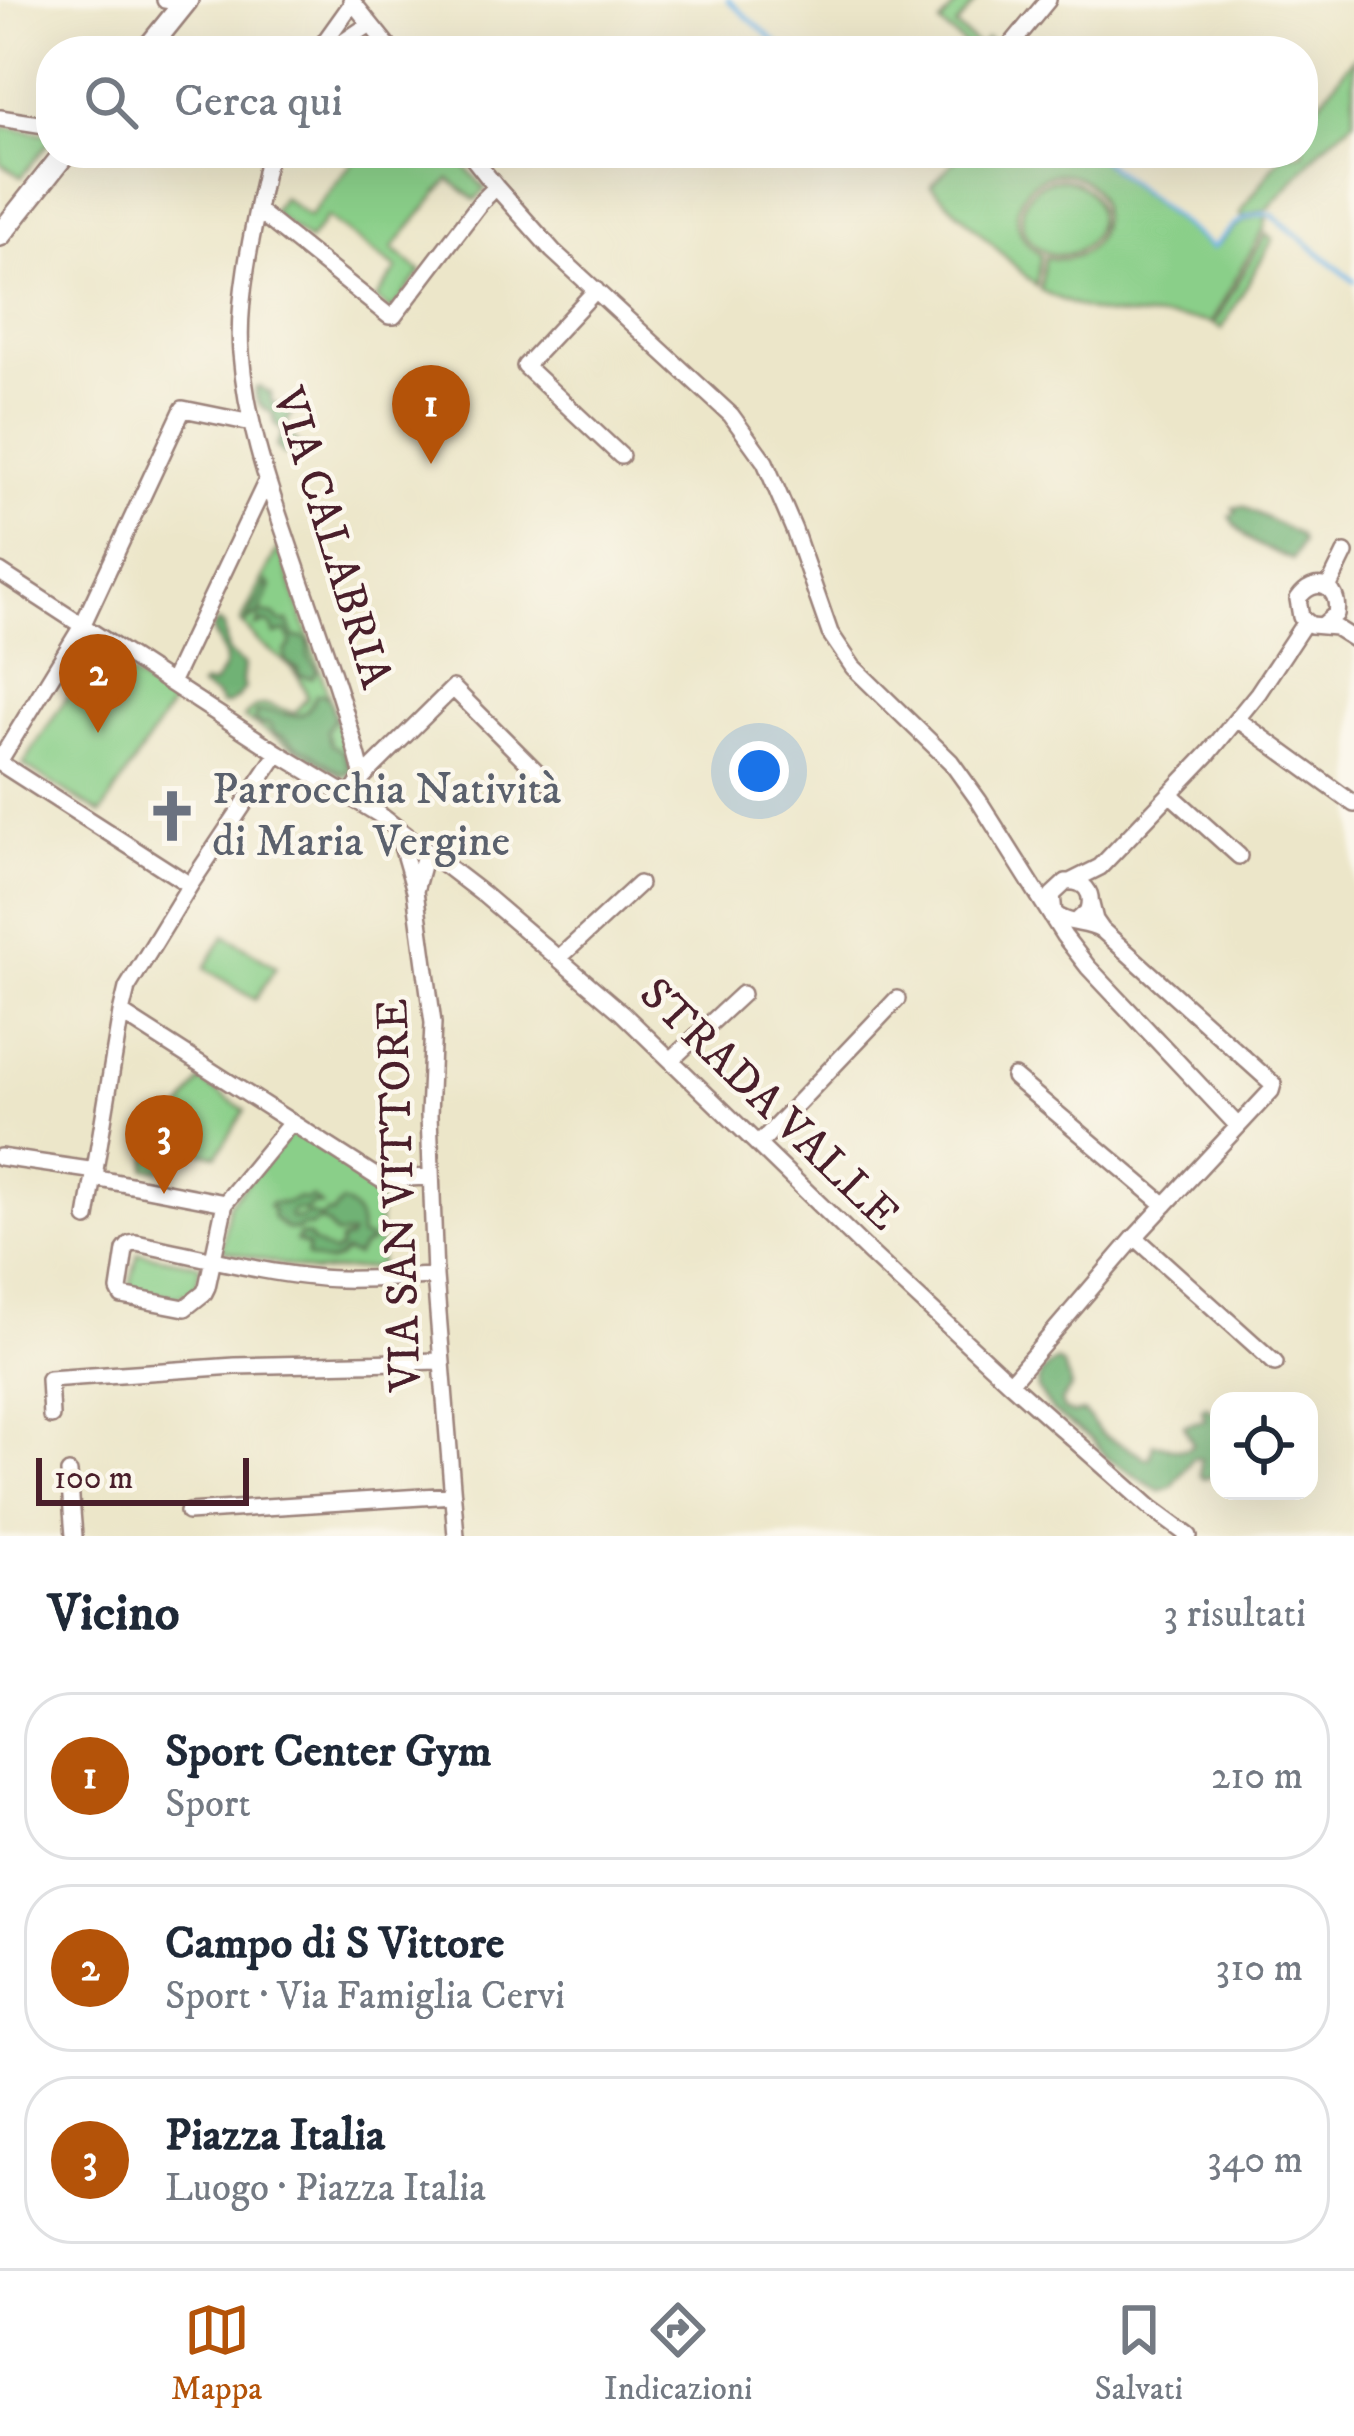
<!DOCTYPE html>
<html lang="it">
<head>
<meta charset="utf-8">
<style>
  :root { --surface:#fff; --page:#f2f2f3; --text:#1f2937; --muted:#747a83; --line:#e0e1e3; --accent:#b45309 }
  body { margin:0; font-family:"IM FELL DW Pica",serif; background:var(--page); color:var(--text) }
  .controls { position:absolute; right:36px; bottom:36px; display:grid; overflow:hidden; border-radius:24px; box-shadow:0 12px 48px #0002 }
  .controls button { width:108px; height:108px; display:grid; place-items:center; padding:0; border:0; border-bottom:3px solid var(--line); background:var(--surface); color:var(--text); font:60px sans-serif }
  .scale { position:absolute; left:36px; bottom:30px; width:213px; box-sizing:border-box; padding-left:12px; border:6px solid #4a1f2b; border-top:0; font-size:33px; line-height:42px; white-space:nowrap; color:#4a1f2b; -webkit-text-stroke:9px #fbf7ec; paint-order:stroke }
  .you { position:absolute; left:759px; top:771px; width:42px; height:42px; margin:-30px; border:9px solid #fff; border-radius:50%; background:#1a73e8; box-shadow:0 0 0 18px #1a73e833 }
  .badge { display:grid; place-items:center; width:78px; height:78px; border-radius:50%; background:var(--accent); color:#fff; font-size:39px; font-weight:700 }
  .pin { position:absolute; translate:-50% -99px; filter:drop-shadow(0 3px 6px #0008) }
  .pin::after { content:''; position:absolute; top:63px; width:42px; height:36px; background:inherit; clip-path:polygon(0 0,100% 0,50% 100%) }
  .list { margin:0; padding:0; list-style:none }
  h2 { display:flex; justify-content:space-between; align-items:center; height:156px; margin:0; padding:0 48px; font-size:51px }
  h2 small { font-size:39px; font-weight:400; color:var(--muted) }
  .list li { display:grid; grid-template-columns:78px 1fr auto; gap:36px; align-items:center; box-sizing:border-box; height:168px; margin:0 24px 24px; padding:0 24px; border:3px solid var(--line); border-radius:48px }
  .list b { display:block; font-size:45px; white-space:nowrap }
  .list p { margin:0; font-size:39px; white-space:nowrap; color:var(--muted) }
  .list em { font-size:39px; font-style:normal; color:var(--muted) }
  .icon { flex:none; width:66px; height:66px; fill:none; stroke:currentColor; stroke-width:2; stroke-linecap:round; stroke-linejoin:round }
  .map { position:relative; flex:none; width:1354px; height:1536px; overflow:hidden }
  .search { position:absolute; background:var(--surface); box-shadow:0 12px 48px #0002; left:36px; right:36px; top:36px; height:132px; display:flex; align-items:center; gap:30px; box-sizing:border-box; padding:0 42px; border-radius:48px; color:var(--muted); font-size:45px }
  .sheet { height:732px; background:var(--surface) }
  nav { display:flex; justify-content:space-around; align-items:center; box-sizing:border-box; height:168px; border-top:3px solid var(--line); background:var(--surface); font-size:33px; color:var(--muted) }
  nav a { display:grid; justify-items:center; gap:6px }
  nav .on { color:var(--accent) }
  .map>svg:first-child { display:block }
  .green { fill:#8acf89; stroke:#6a775a; stroke-width:3 }
  .forest { fill:#6fb275; stroke:#5c6850; stroke-width:3 }
  .lines { fill:none; stroke-linecap:round; stroke-linejoin:round }
  .stream { stroke:#73b7e9; stroke-width:4.5 }
  .minor-casing { stroke:#9b827a; stroke-width:20 }
  .secondary-casing { stroke:#9b827a; stroke-width:26 }
  .minor { stroke:#fff; stroke-width:15 }
  .secondary { stroke:#fff; stroke-width:21 }
  .labels { text-anchor:middle; dominant-baseline:central; stroke-width:9; stroke-linejoin:round; paint-order:stroke }
  .street-label { font-size:45px; fill:#4a1f2b; stroke:#fbf7ec }
  .worship-label { font-size:45px; fill:#5b616d; stroke:#fbf7ec; text-anchor:start }
</style>
</head>
<body>
<div class="map">
<svg width="1354" height="1536" viewBox="0 0 1354 1536">
  <rect width="100%" height="100%" fill="#fbf7ec"/>
  <filter id="ink" filterUnits="userSpaceOnUse"><feTurbulence type="fractalNoise" baseFrequency=".00833" numOctaves="2"/><feDisplacementMap in="SourceGraphic" scale="24" xChannelSelector="R" yChannelSelector="G"/><feConvolveMatrix kernelMatrix="1 2 1 2 8 2 1 2 1" color-interpolation-filters="sRGB"/></filter>
  <filter id="wash" filterUnits="userSpaceOnUse"><feTurbulence type="fractalNoise" baseFrequency=".004" numOctaves="4" result="noise"/><feDisplacementMap in="SourceGraphic" scale="48" xChannelSelector="R" yChannelSelector="G"/><feGaussianBlur stdDeviation="2.7" result="paint"/><feColorMatrix in="noise" values="0 0 0 0 0 0 0 0 0 0 0 0 0 0 0 0 0 1.4 0 .05"/><feComposite in="paint" operator="in"/></filter>
  <g filter="url(#wash)">
    <rect width="100%" height="100%" fill="#ece6c9"/>
    <!-- green -->
    <path class="green" d="M960 0H977L956 27 979 46 987 38 997 46 993 51H972L940 24Z
      M1354 57V120L1322 147 1268 209 1242 217 1240 213 1283 153H1303V125Z
      M0 126 48 134 49 142 21 177 0 163Z
      M360 153H453L485 189 475 200 449 179 392 249 421 272 391 311 376 299 397 269 327 217 309 241 272 212 283 197 309 217Z
      M962 153H1091L1212 249C1233 232 1236 218 1267 215L1264 229 1211 323C1178 315 1147 319 1114 315 1087 313 1064 301 1040 290L1045 257C1115 274 1121 172 1058 174 1046 175 1034 181 1026 191 1009 214 1019 241 1041 255L1036 286 931 186Z
      M1022 217a38 38 0 1 1 76 0a38 38 0 1 1-76 0Z
      M1266 234 1273 239 1222 329 1214 324Z
      M279 546 353 771 344 778 244 718C258 697 272 706 294 713L307 698C303 673 282 659 262 645 254 639 248 629 241 622Z
      M95 653 173 702 101 814 23 765Z
      M225 935 276 967 255 1000 205 968Z
      M200 1081 245 1110 217 1155 167 1147 162 1171 146 1168 153 1136 164 1137Z
      M293 1130 378 1182 380 1267 313 1272 222 1250 229 1204Z
      M138 1253 197 1264 200 1267 196 1290 176 1297 131 1289 130 1286Z"/>
    <!-- forest -->
    <path class="forest" d="M260 387 271 393 272 403 285 406 292 412 286 427 289 434 302 447 296 453 284 455 276 446 283 431 276 426 272 413C261 407 254 403 256 388Z
      M1243 506 1299 535 1302 542 1292 560C1266 549 1244 543 1230 516L1236 513 1233 508Z
      M267 582 271 586 260 613 274 615 281 622 288 621 294 637 304 638 309 643 308 656 317 670 312 678 298 675V669L286 662 285 652 292 643 286 631 275 635 272 626 267 623 256 626 260 620 257 615 246 622Z
      M218 622 224 626 228 652 244 665 242 682 245 688C238 697 233 705 221 705L216 696 200 687 203 684 213 685C234 657 223 658 212 629Z
      M323 694 329 698 335 717 327 731 331 744 342 751 349 769 347 772H340L306 750C293 748 287 734 274 734L269 724H260L255 720 256 712C283 706 302 733 316 695Z
      M312 1197 321 1205 312 1204 306 1211 296 1209 290 1213 291 1218 298 1219 310 1214 322 1218 327 1213 332 1214 342 1202C357 1209 362 1222 360 1237L370 1239 372 1242 363 1246 356 1256 345 1252C333 1267 323 1263 307 1256L308 1246 296 1241 299 1235 308 1236 314 1243 332 1253 340 1249V1241L349 1239 351 1235H335L327 1224 318 1221 310 1227 303 1226 297 1230 286 1229 272 1217 273 1210 268 1206 271 1203H286L298 1198 305 1200Z
      M1057 1361 1062 1364 1072 1387 1061 1401 1063 1410 1073 1414 1083 1412C1093 1419 1093 1427 1102 1434 1117 1445 1132 1446 1145 1458H1150L1153 1444C1167 1444 1182 1456 1193 1444L1184 1425 1205 1420 1202 1410 1206 1406 1219 1418C1219 1439 1216 1456 1213 1476L1204 1479 1200 1475 1201 1459 1193 1458 1172 1487 1159 1491 1107 1458 1094 1441 1053 1412 1038 1390C1037 1376 1044 1368 1057 1361Z"/>
    <g class="lines">
      <!-- stream -->
      <path class="stream" d="M728 0 786 51
        M1093 153 1212 248C1230 230 1239 214 1267 214
        M899 159 904 157
        M1272 215 1354 281"/>
    </g>
  </g>
  <g filter="url(#ink)">
    <g class="lines">
      <!-- minor casing -->
      <g class="minor-casing">
        <path id="minor" d="M165 0 184 3
          M351 0 392 51
          M318 51 353 2
          M330 51 370 24
          M1006 51 1048 0
          M0 118 51 126
          M269 153C257 211 236 295 241 353 246 418 266 479 287 540 313 618 343 696 363 777L350 796
          M469 153 496 187 553 251 731 415 765 462 794 530 830 633 853 667 951 762 979 801 1064 936 1088 967 1237 1125
          M258 211 389 316H394L480 203 496 187
          M596 290 525 366 621 456
          M0 572 278 753 380 815 484 895 622 1013 870 1253 1010 1383 1151 1508 1189 1536
          M1328 588 1345 553
          M1323 625 1336 614C1341 585 1314 575 1298 599L1301 617 1311 625 1335 627 1354 639
          M171 683 267 480
          M1237 719 1354 804
          M0 760 82 626 183 409 252 423
          M0 763 190 885
          M363 777 453 688 546 781
          M1170 794 1239 856
          M397 829 415 891 426 851
          M1072 881 1100 867 1209 753 1258 693 1305 622
          M415 891 433 1023 429 1115 435 1276 456 1536
          M1077 921 1089 910C1094 892 1084 880 1066 882L1052 895 1054 913C1067 925 1085 921 1101 930
          M559 958 639 884
          M121 1013 380 1179 431 1177
          M671 1060 742 994
          M1014 1077 1165 1205
          M290 1124 225 1203 207 1287 204 1293 185 1308 122 1296 119 1290 125 1250 130 1244 136 1243C199 1256 277 1277 340 1279 372 1280 403 1277 435 1276
          M758 1145 897 999
          M0 1157 96 1171
          M94 1178 225 1203
          M87 1218 121 1013 127 988 190 885 278 753
          M1135 1237 1275 1363
          M1010 1383 1135 1237 1271 1091 1273 1084 1102 930 1095 920 1091 904
          M51 1416 49 1379 235 1366 440 1361
          M69 1473 74 1536
          M188 1512 453 1495"/>
      </g>
      <!-- secondary casing -->
      <g class="secondary-casing">
        <path id="secondary" d="M146 51 187 0
          M0 235 65 153"/>
      </g>
      <!-- minor -->
      <use href="#minor" class="minor"/>
      <!-- secondary -->
      <use href="#secondary" class="secondary"/>
    </g>
  </g>
  <!-- icons -->
  <defs>
    <g id="church-bare" transform="scale(4.14)"><path d="M-1.2-6h2.4v3.5h3.3v2.4h-3.3V6h-2.4V-.1h-3.3v-2.4h3.3Z" fill="#6b7280" stroke="#fbf7ec" stroke-width="2.5" paint-order="stroke"/></g>
  </defs>
  <g fill-rule="evenodd">
    <use href="#church-bare" x="172" y="816"/>
  </g>
  <g class="labels">
    <!-- street labels -->
    <g class="street-label">
      <text transform="translate(331 538) rotate(73)">VIA CALABRIA</text>
      <text transform="translate(769 1105) rotate(44)">STRADA VALLE</text>
      <text transform="translate(400 1195) rotate(-92)">VIA SAN VITTORE</text>
    </g>
    <!-- worship labels -->
    <g class="worship-label">
      <text x="212" y="790">Parrocchia Natività<tspan x="212" dy="52">di Maria Vergine</tspan></text>
    </g>
  </g>
</svg>
<div class="controls">
<button><svg class="icon" aria-label="locate" viewBox="0 0 24 24"><circle cx="12" cy="12" r="6"/><path d="M12 2v4M12 18v4M2 12h4M18 12h4"/></svg></button>
</div>
<div class="scale">100 m</div>
<div class="you"></div>
<div class="pin badge" style="left:431px;top:464px">1</div>
<div class="pin badge" style="left:98px;top:733px">2</div>
<div class="pin badge" style="left:164px;top:1194px">3</div>
<div class="search"><svg class="icon" aria-label="search" viewBox="0 0 24 24"><circle cx="10" cy="10" r="6"/><path d="M15 15l6 6"/></svg>Cerca qui</div>
</div>
<section class="sheet">
<h2>Vicino<small>3 risultati</small></h2>
<ul class="list">
<li><span class="badge">1</span><div><b>Sport Center Gym</b><p>Sport</p></div><em>210 m</em></li>
<li><span class="badge">2</span><div><b>Campo di S Vittore</b><p>Sport · Via Famiglia Cervi</p></div><em>310 m</em></li>
<li><span class="badge">3</span><div><b>Piazza Italia</b><p>Luogo · Piazza Italia</p></div><em>340 m</em></li>
</ul>
</section>
<nav>
<a class="on"><svg class="icon" aria-label="map" viewBox="0 0 24 24"><path d="M3 6l6-2 6 2 6-2v14l-6 2-6-2-6 2zM9 4v14M15 6v14"/></svg>Mappa</a>
<a><svg class="icon" aria-label="directions" viewBox="0 0 24 24"><path d="M12 3l9 9-9 9-9-9zM9 14v-3h6M13 9l2 2-2 2"/></svg>Indicazioni</a>
<a><svg class="icon" aria-label="saved" viewBox="0 0 24 24"><path d="M7 4h10v16l-5-4-5 4z"/></svg>Salvati</a>
</nav>
</body>
</html>
